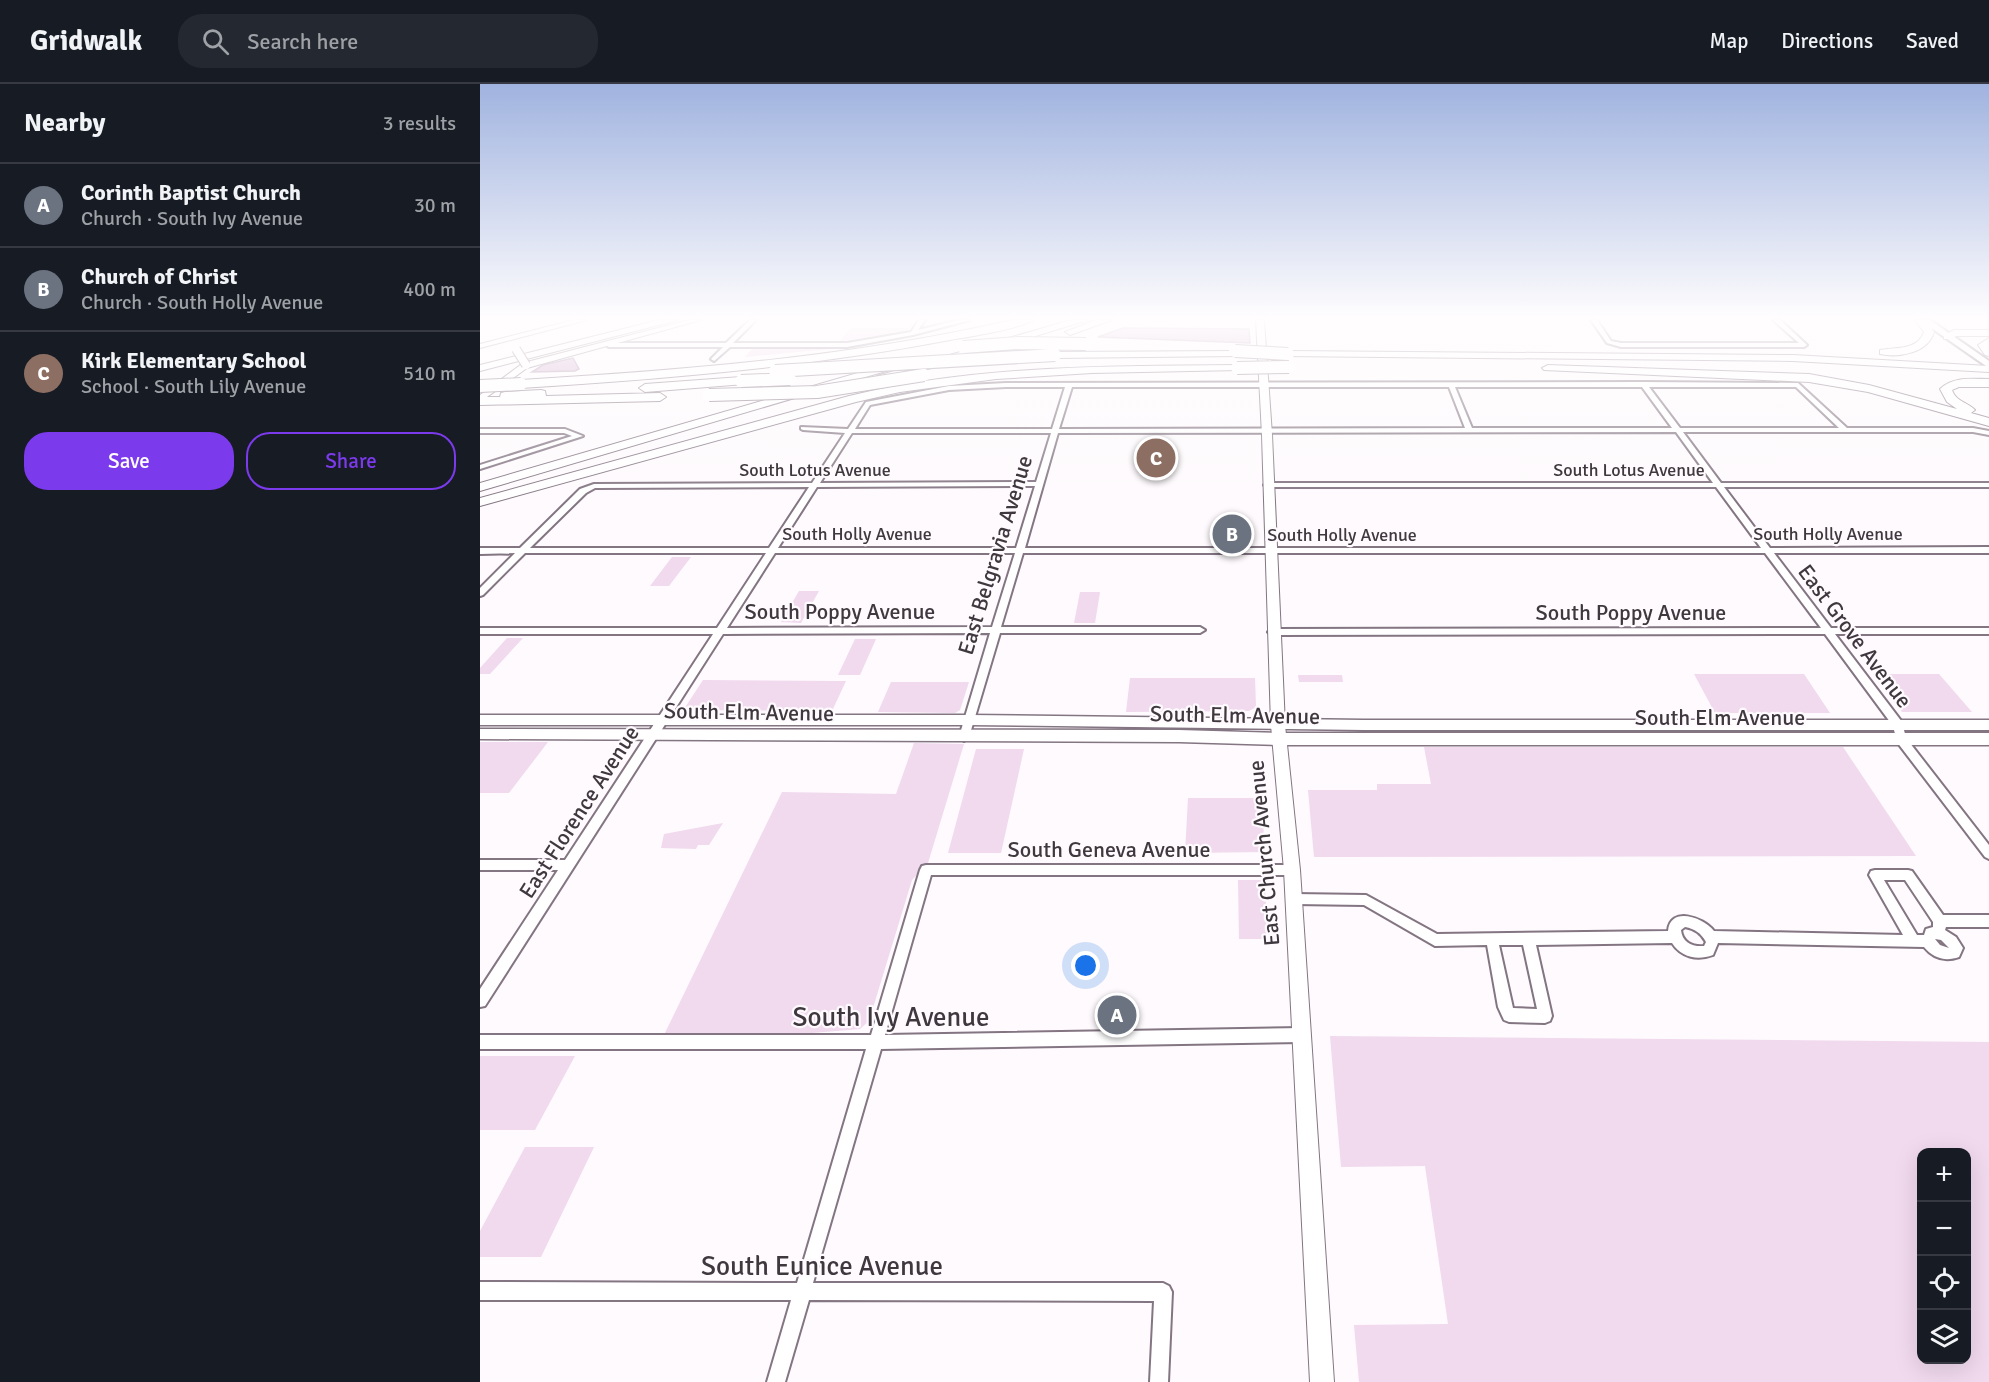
<!DOCTYPE html>
<html lang="en">
<head>
<meta charset="utf-8">
<style>
  :root { --surface:#171b24; --page:#242831; --text:#f1f3f6; --muted:#9ea1a6; --line:#363941; --accent:#7c3aed }
  body { margin:0; font-family:Signika,sans-serif; background:var(--page); color:var(--text) }
  .controls { position:absolute; right:18px; bottom:18px; display:grid; overflow:hidden; border-radius:12px; box-shadow:0 6px 24px #0002 }
  .controls button { width:54px; height:54px; display:grid; place-items:center; padding:0; border:0; border-bottom:2px solid var(--line); background:var(--surface); color:var(--text); font:30px sans-serif }
  .you { position:absolute; left:606px; top:882px; width:21px; height:21px; margin:-15px; border:4px solid #fff; border-radius:50%; background:#1a73e8; box-shadow:0 0 0 9px #1a73e833 }
  .badge { display:grid; place-items:center; width:39px; height:39px; border-radius:50%; background:var(--accent); color:#fff; font-size:20px; font-weight:700 }
  .pin { position:absolute; translate:-50% -50%; border:3px solid #fff; box-shadow:0 2px 6px #0006 }
  .list { margin:0; padding:0; list-style:none }
  h2 { display:flex; justify-content:space-between; align-items:center; height:78px; margin:0; padding:0 24px; font-size:26px }
  h2 small { font-size:20px; font-weight:400; color:var(--muted) }
  .list li { display:grid; grid-template-columns:39px 1fr auto; gap:18px; align-items:center; box-sizing:border-box; height:84px; padding:0 24px; border-top:2px solid var(--line) }
  .list b { display:block; font-size:22px; white-space:nowrap }
  .list p { margin:0; font-size:20px; white-space:nowrap; color:var(--muted) }
  .list em { font-size:20px; font-style:normal; color:var(--muted) }
  .actions { display:flex; gap:12px; padding:18px 24px }
  .actions a { flex:1; padding:14px 0; border:2px solid var(--accent); border-radius:24px; text-align:center; font-size:21px; color:var(--accent) }
  .actions .main { background:var(--accent); color:#fff }
  .icon { flex:none; width:33px; height:33px; fill:none; stroke:currentColor; stroke-width:2; stroke-linecap:round; stroke-linejoin:round }
  .map { position:relative; flex:none; width:1509px; height:1298px; overflow:hidden }
  header { display:flex; align-items:center; gap:36px; box-sizing:border-box; height:84px; padding:0 30px; background:var(--surface); border-bottom:2px solid var(--line) }
  header strong { font-size:28px }
  nav { display:flex; gap:33px; margin-inline-start:auto; font-size:21px }
  .search { width:420px; height:54px; background:var(--page); display:flex; align-items:center; gap:15px; box-sizing:border-box; padding:0 21px; border-radius:24px; color:var(--muted); font-size:22px }
  main { display:flex }
  aside { flex:1; background:var(--surface) }
  .map>svg:first-child { display:block }
  .green { fill:#f1d9ee; fill-rule:evenodd }
  .water { fill:#d5b1d1; stroke:#a88da5; stroke-width:1.5 }
  .lines { fill:none; stroke-linecap:round; stroke-linejoin:round }
  .minor-casing { stroke:#837582; stroke-width:4 }
  .tertiary-casing { stroke:#837582; stroke-width:2 }
  .secondary-casing { stroke:#837582; stroke-width:3 }
  .primary-casing { stroke:#837582; stroke-width:4 }
  .motorway-casing { stroke:#837582; stroke-width:2 }
  .minor { fill:#fff; fill-rule:evenodd }
  .tertiary { fill:#fff; fill-rule:evenodd }
  .secondary { fill:#fff; fill-rule:evenodd }
  .primary { fill:#fff; fill-rule:evenodd }
  .motorway { fill:#fff; fill-rule:evenodd }
  .tertiary-bridge-casing { stroke:#837582; stroke-width:10; stroke-linecap:butt }
  .motorway-bridge-casing { stroke:#837582; stroke-width:14; stroke-linecap:butt }
  .tertiary-bridge { stroke:#fff; stroke-width:8 }
  .motorway-bridge { stroke:#fff; stroke-width:12 }
  .labels { text-anchor:middle; dominant-baseline:central; stroke-width:4.5; stroke-linejoin:round; paint-order:stroke }
  .far-street-label { font-size:18px; fill:#3f383e; stroke:#fefafd }
  .street-label { font-size:22px; fill:#3f383e; stroke:#fefafd }
  .near-street-label { font-size:27px; fill:#3f383e; stroke:#fefafd }
</style>
</head>
<body>
<header>
<strong>Gridwalk</strong>
<div class="search"><svg class="icon" aria-label="search" viewBox="0 0 24 24"><circle cx="10" cy="10" r="6"/><path d="M15 15l6 6"/></svg>Search here</div>
<nav><a>Map</a><a>Directions</a><a>Saved</a></nav>
</header>
<main>
<aside>
<h2>Nearby<small>3 results</small></h2>
<ul class="list">
<li><span class="badge" style="background:#6b7280">A</span><div><b>Corinth Baptist Church</b><p>Church · South Ivy Avenue</p></div><em>30 m</em></li>
<li><span class="badge" style="background:#6b7280">B</span><div><b>Church of Christ</b><p>Church · South Holly Avenue</p></div><em>400 m</em></li>
<li><span class="badge" style="background:#8d6e63">C</span><div><b>Kirk Elementary School</b><p>School · South Lily Avenue</p></div><em>510 m</em></li>
</ul>
<div class="actions"><a class="main">Save</a><a>Share</a></div>
</aside>
<div class="map">
<svg width="1509" height="1298" viewBox="0 0 1509 1298">
  <rect width="100%" height="100%" fill="#fefafd"/>
  <!-- green -->
  <path class="green" d="M371 244H429L427 247 360 257Z
    M273 264H362L265 273Z
    M192 473H211L189 502H170Z
    M319 507H339L321 539 301 538Z
    M600 508H620L615 539H594Z
    M27 554H43L10 590H0V584Z
    M375 555H396L380 591H358Z
    M1214 590H1324L1350 629H1235Z
    M1393 590H1459L1492 628H1422Z
    M818 591H862L863 598H819Z
    M650 594H775L776 623 769 627 646 628Z
    M223 596 355 597H366L352 627 208 626 206 622Z
    M411 598H489L480 626 475 629 398 628Z
    M0 658H68L29 709H0Z
    M434 659 484 660 448 779 432 796 389 937 380 945 284 953H183L302 708 416 710Z
    M944 663H1363L1436 772 834 773 828 706H897V700H951Z
    M496 665H544L521 769H468Z
    M708 714H783L784 768 705 769Z
    M243 739 229 761H218L216 765 181 764 184 750Z
    M758 796H785L787 855H759Z
    M850 952 1509 958V1298H879L874 1241 968 1240 945 1082 861 1083ZM1442 1068H1486V1276H1442Z
    M0 972H95L55 1046H0Z
    M45 1063H114L61 1173H0V1147Z"/>
  <!-- water -->
  <path class="water" d="M643 244 769 245 770 259 618 253Z
    M93 274 99 285 95 287 52 288 63 281Z"/>
  <g class="lines">
    <!-- minor casing -->
    <g class="minor-casing">
      <path id="minor" d="M270 236H276L253 259H367L431 248 439 236H445L438 246 479 236H490L433 251 367 263H250L234 277 231 275 243 263H129L126 261 129 259H246Z
        M1111 236H1117L1131 257 1141 259H1319L1293 236H1300L1327 261 1324 263H1141L1127 259Z
        M1163 298 1318 299 1367 344H1493L1509 347V351L1493 348H1203L1241 399H1509V403H1244L1290 464 1509 463V469H1294L1351 544H1509V550H1355L1422 638 1426 654 1509 761V775L1505 773 1417 658 1413 642 1345 550 793 551 788 548 793 545 1341 544 1285 469H543L521 543H720L725 546 720 549H520L489 653 484 657 479 653 510 549 243 550 5 922 0 923V905L78 786H0V776H85L233 550H0V544H237L286 469H45L3 511 0 512V504L35 469 0 470V464H40L100 405 114 400 332 399 365 349 323 346 321 345V343L368 345 386 318 469 302 526 299ZM526 303H585L572 345H375L390 321 469 306ZM592 303H969L985 344 579 345ZM975 303H1162L1192 344H992ZM1169 303H1316L1359 344H1200ZM1196 348 1233 399H788L784 401 788 403H1236L1281 464H545L578 349ZM372 349H571L556 398 340 399ZM555 402 536 464H298L337 403ZM329 403 289 464H50L106 409 115 404ZM295 469H535L512 543 247 544Z
        M0 345H85L103 352 0 385V381L92 352 84 349H0Z
        M446 781H812L816 782 818 786 816 790 812 791H451L405 951 822 944 827 946 829 951 827 956 822 958 401 965 333 1199H683L689 1202 692 1208 688 1298H670L674 1217 329 1216 305 1298H287L311 1216H0V1198L317 1199 386 965H0V951H391L440 786 442 782Z
        M1395 786H1428L1432 787 1463 831H1509V843H1466L1465 846 1476 853 1483 864 1479 873C1465 878 1453 874 1444 863L1238 859 1233 871C1217 877 1201 873 1192 859L1056 861 1072 932 1070 937 1065 939 1029 938 1024 936 1018 923 1007 861 955 862 884 821 814 820 810 819 808 815 810 811 814 810 886 811 957 850 1188 847C1190 822 1223 833 1234 847L1423 851 1389 791 1391 787ZM1404 796H1425L1453 838V843L1446 845 1444 851H1437ZM1205 843C1215 845 1221 849 1226 858L1224 862C1212 863 1202 858 1201 846ZM1455 855 1461 856 1469 864 1460 861ZM1019 861H1043L1057 925 1033 924Z"/>
    </g>
    <!-- tertiary casing -->
    <g class="tertiary-casing">
      <path id="tertiary" d="M94 236H107L0 264V260Z
        M209 236H221L47 284 0 318V311L43 279Z
        M776 236H784L792 351 805 641 820 786 854 1298H830L804 786 791 641 782 351Z"/>
    </g>
    <!-- secondary casing -->
    <g class="secondary-casing">
      <path id="secondary" d="M0 631H489L884 636H1509V646H884L489 641H0Z
        M0 645 699 646 799 649H1509V661H799L699 658 0 655Z"/>
    </g>
    <!-- primary casing -->
    <g class="primary-casing">
      <path id="primary" d="M1440 236H1450L1509 277V284Z"/>
    </g>
    <!-- motorway casing -->
    <g class="motorway-casing">
      <path id="motorway" d="M179 236H198L0 287V281Z
        M533 236H553C541 245 488 253 470 256 328 283 185 295 41 304L35 300 41 296C206 286 371 273 533 236Z
        M591 236H608L405 298 401 299 395 295 397 292Z
        M616 236H632L590 251 585 248Z
        M1435 236H1446L1454 248C1448 269 1419 274 1400 270V266C1415 263 1437 267 1444 248Z
        M1474 246H1509V252H1476L1472 255H1464V251Z
        M1509 254V272L1505 271 1498 261Z
        M755 267 759 268V272L575 274 569 271 575 268Z
        M808 267 1313 271 1509 282V288L1313 277 804 272 802 270Z
        M412 279 418 282 416 284 0 407V399Z
        M757 281 761 282V286L612 289 516 295 420 308 376 318 0 422V414L369 312C496 281 627 282 757 281Z
        M1068 281 1329 290 1389 301 1477 325 1467 318 1460 305C1473 292 1492 295 1509 295V303H1479L1472 306C1476 318 1488 318 1495 326L1491 329 1509 334V342L1388 308 1329 298 1064 286 1062 284Z
        M261 293 267 297 265 300 165 308 159 304 165 300Z
        M61 306 65 307 66 312 180 309 186 313 180 317 0 321V313H20L21 309 25 308Z"/>
    </g>
    <!-- minor -->
    <use href="#minor" class="minor"/>
    <!-- tertiary -->
    <use href="#tertiary" class="tertiary"/>
    <!-- secondary -->
    <use href="#secondary" class="secondary"/>
    <!-- primary -->
    <use href="#primary" class="primary"/>
    <!-- motorway -->
    <use href="#motorway" class="motorway"/>
    <!-- tertiary-bridge casing -->
    <g class="tertiary-bridge-casing">
      <path id="tertiary-bridge" d="M36 265 46 281"/>
    </g>
    <!-- motorway-bridge casing -->
    <g class="motorway-bridge-casing">
      <path id="motorway-bridge" d="M483 263 539 259 606 260
        M755 267 808 270
        M757 284 809 283
        M295 287 575 271
        M261 297 310 295
        M0 302 41 300
        M229 311 337 308 444 291"/>
    </g>
    <!-- tertiary-bridge -->
    <use href="#tertiary-bridge" class="tertiary-bridge"/>
    <!-- motorway-bridge -->
    <use href="#motorway-bridge" class="motorway-bridge"/>
  </g>
  <!-- sky -->
  <linearGradient id="sky" x2="0" y2="1"><stop stop-color="#a0b3df"/><stop offset="0.56" stop-color="#fffdfe"/><stop offset="1" stop-color="#fffdfe" stop-opacity="0"/></linearGradient>
  <rect width="1509" height="418" fill="url(#sky)"/>
  <g class="labels">
    <!-- far-street labels -->
    <g class="far-street-label">
      <text x="335" y="386">South Lotus Avenue</text>
      <text x="1149" y="386">South Lotus Avenue</text>
      <text x="377" y="450">South Holly Avenue</text>
      <text x="1348" y="450">South Holly Avenue</text>
      <text x="862" y="451">South Holly Avenue</text>
    </g>
    <!-- street labels -->
    <g class="street-label">
      <text transform="translate(515 471) rotate(-73)">East Belgravia Avenue</text>
      <text x="360" y="527">South Poppy Avenue</text>
      <text x="1151" y="528">South Poppy Avenue</text>
      <text transform="translate(1375 552) rotate(53)">East Grove Avenue</text>
      <text transform="translate(269 628) rotate(1)">South Elm Avenue</text>
      <text transform="translate(755 631) rotate(1)">South Elm Avenue</text>
      <text x="1240" y="633">South Elm Avenue</text>
      <text transform="translate(99 728) rotate(-57)">East Florence Avenue</text>
      <text x="629" y="765">South Geneva Avenue</text>
      <text transform="translate(784 769) rotate(-95)">East Church Avenue</text>
    </g>
    <!-- near-street labels -->
    <g class="near-street-label">
      <text x="411" y="933">South Ivy Avenue</text>
      <text x="342" y="1182">South Eunice Avenue</text>
    </g>
  </g>
</svg>
<div class="controls">
<button>+</button>
<button>−</button>
<button><svg class="icon" aria-label="locate" viewBox="0 0 24 24"><circle cx="12" cy="12" r="6"/><path d="M12 2v4M12 18v4M2 12h4M18 12h4"/></svg></button>
<button><svg class="icon" aria-label="layers" viewBox="0 0 24 24"><path d="M12 4l9 5-9 5-9-5zM3 14l9 5 9-5"/></svg></button>
</div>
<div class="you"></div>
<div class="pin badge" style="left:637px;top:931px;background:#6b7280">A</div>
<div class="pin badge" style="left:752px;top:450px;background:#6b7280">B</div>
<div class="pin badge" style="left:676px;top:374px;background:#8d6e63">C</div>
</div>
</main>
</body>
</html>
